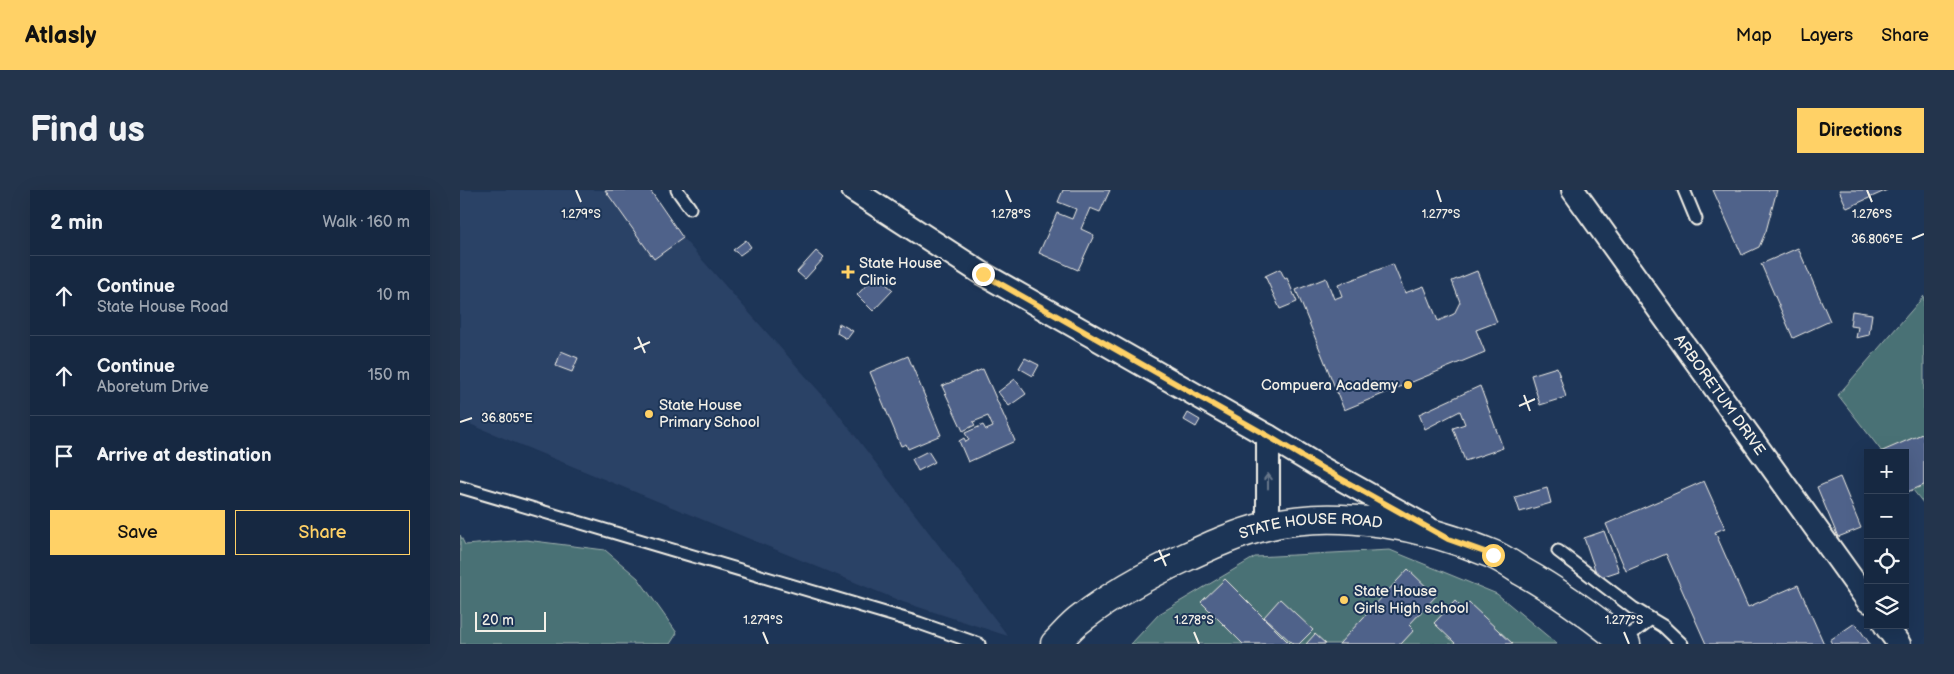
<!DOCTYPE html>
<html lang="en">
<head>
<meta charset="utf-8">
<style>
  :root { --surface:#162841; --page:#23344c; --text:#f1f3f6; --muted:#9ea6b1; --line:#35445a; --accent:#ffd166 }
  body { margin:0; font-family:"Balsamiq Sans",sans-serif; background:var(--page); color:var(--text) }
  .controls { position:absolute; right:15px; bottom:15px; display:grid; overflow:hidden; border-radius:0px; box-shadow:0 5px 20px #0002 }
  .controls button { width:45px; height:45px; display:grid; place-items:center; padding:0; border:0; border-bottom:1px solid var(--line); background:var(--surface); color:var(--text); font:25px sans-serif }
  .scale { position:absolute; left:15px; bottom:12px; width:71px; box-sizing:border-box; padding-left:5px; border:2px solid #f4f1e8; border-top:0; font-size:14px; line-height:18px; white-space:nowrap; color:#f4f1e8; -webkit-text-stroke:4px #1d3557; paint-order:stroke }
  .stop { position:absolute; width:15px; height:15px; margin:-11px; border:4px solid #ffd166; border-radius:50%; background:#fff }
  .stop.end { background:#ffd166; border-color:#fff; box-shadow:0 1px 5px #0008 }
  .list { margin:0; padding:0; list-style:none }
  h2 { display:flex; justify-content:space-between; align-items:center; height:65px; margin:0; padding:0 20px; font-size:21px }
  h2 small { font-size:16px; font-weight:400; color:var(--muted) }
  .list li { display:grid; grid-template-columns:32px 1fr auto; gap:15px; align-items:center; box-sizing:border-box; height:80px; padding:0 20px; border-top:1px solid var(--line) }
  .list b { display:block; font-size:19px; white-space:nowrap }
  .list p { margin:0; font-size:16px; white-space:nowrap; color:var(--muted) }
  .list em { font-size:16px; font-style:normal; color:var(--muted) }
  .actions { display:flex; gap:10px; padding:15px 20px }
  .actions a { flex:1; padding:11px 0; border:1px solid var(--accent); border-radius:0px; text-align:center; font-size:18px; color:var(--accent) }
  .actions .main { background:var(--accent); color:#111 }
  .icon { flex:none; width:28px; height:28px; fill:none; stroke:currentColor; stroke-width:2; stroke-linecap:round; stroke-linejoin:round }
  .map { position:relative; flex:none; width:1464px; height:454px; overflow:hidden; border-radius:0px }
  header { display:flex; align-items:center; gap:30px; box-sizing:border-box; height:70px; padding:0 25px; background:var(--accent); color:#111 }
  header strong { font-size:24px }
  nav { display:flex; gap:28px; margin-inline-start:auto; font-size:18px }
  .intro { display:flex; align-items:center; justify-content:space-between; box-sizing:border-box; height:120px; padding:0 30px }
  h1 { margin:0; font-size:35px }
  .button { padding:12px 22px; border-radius:0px; background:var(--accent); color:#111; font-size:18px; font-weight:700 }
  main { display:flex; gap:30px; padding:0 30px }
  aside { flex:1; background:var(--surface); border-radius:0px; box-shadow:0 5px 20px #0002 }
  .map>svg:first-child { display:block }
  .built { fill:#2c4266 }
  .green { fill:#4a7174; stroke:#9fb1ae }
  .building { fill:#50628a; stroke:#f4f1e8 }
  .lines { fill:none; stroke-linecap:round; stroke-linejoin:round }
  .service-casing { stroke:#f4f1e8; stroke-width:15 }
  .minor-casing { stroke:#f4f1e8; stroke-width:26 }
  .tertiary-casing { stroke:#f4f1e8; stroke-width:31 }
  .service { stroke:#1d3557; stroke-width:11 }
  .minor { stroke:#1d3557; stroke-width:22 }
  .tertiary { stroke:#1d3557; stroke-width:28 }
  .oneway { stroke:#68778a }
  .route { stroke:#ffd166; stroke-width:6 }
  .ticks { fill:none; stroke:#f4f1e8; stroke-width:2 }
  .poi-dot { fill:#ffd166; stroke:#1d3557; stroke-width:2 }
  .labels { text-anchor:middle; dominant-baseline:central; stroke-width:4; stroke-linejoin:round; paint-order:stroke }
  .poi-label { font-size:15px; fill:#f4f1e8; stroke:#1d3557; text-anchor:start }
  .street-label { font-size:15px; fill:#f4f1e8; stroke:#1d3557 }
  .ticks-label { font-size:12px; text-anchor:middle; fill:#f4f1e8; stroke:#1d3557; stroke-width:4; stroke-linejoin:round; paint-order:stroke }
</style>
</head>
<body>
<header>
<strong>Atlasly</strong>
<nav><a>Map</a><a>Layers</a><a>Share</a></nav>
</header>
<div class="intro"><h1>Find us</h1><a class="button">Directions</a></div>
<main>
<aside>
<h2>2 min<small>Walk · 160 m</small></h2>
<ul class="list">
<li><svg class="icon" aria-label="ahead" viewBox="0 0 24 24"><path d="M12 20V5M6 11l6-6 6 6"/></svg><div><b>Continue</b><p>State House Road</p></div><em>10 m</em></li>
<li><svg class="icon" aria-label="ahead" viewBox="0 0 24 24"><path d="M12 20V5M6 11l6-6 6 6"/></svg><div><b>Continue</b><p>Aboretum Drive</p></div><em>150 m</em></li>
<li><svg class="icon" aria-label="arrive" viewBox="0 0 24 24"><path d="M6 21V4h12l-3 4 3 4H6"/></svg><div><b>Arrive at destination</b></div></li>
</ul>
<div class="actions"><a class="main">Save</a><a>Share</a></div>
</aside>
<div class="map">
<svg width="1464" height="454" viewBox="0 0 1464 454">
  <rect width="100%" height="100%" fill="#1d3557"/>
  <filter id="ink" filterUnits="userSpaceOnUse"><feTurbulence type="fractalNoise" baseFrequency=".02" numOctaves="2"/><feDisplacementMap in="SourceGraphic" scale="10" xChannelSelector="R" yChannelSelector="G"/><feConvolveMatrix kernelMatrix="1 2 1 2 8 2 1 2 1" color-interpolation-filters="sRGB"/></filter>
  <g filter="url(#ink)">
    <!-- built -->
    <path class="built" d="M0 0H180L373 217 548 446 443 412 0 230Z"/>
    <!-- green -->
    <path class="green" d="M1464 106V314L1445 290V263H1423L1378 205Z
      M0 345 5 355 66 350 145 360 178 388 217 443 210 454H0Z
      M930 360 1037 404 1097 454H671L699 424 795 367Z"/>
    <!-- building -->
    <path class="building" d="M145 0H190L223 48 194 69Z
      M603 0H650L640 22 630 18 621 39 634 45 618 80 579 63 597 23 612 29 616 19 598 12Z
      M1253 0H1317L1306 41 1299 57 1282 65Z
      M1379 0H1427L1387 18Z
      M286 50 291 57 280 65 273 60Z
      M1338 58 1370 131 1333 148 1301 74Z
      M356 61 364 68 345 89 337 82Z
      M933 74 945 103 964 96 978 131 994 124 1000 112 992 91 1017 81 1037 132 1016 140 1025 162 884 220 836 100 866 88 874 109 882 106 878 95Z
      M820 79 825 89 827 88 837 112 820 119 805 86Z
      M416 85 433 100 413 121 397 105Z
      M1392 121 1412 124 1409 145 1396 148 1398 137 1390 136Z
      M379 133 393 141 387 149 377 143Z
      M101 161 118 168 112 182 96 176Z
      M448 166 481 245 448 259 446 254 441 256 410 182Z
      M565 168 579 175 573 186 559 178Z
      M1097 177 1106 207 1080 215 1071 185Z
      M523 179 555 251 508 272 499 251 504 248 506 252 509 250 505 243 523 235 526 240 533 237 528 226 513 232 515 235 503 241 482 196Z
      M555 189 566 204 549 216 538 202Z
      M1020 196 1043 258 1005 271 993 238 1005 234 1000 221 965 239 959 224Z
      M728 223 740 230 736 237 724 230Z
      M1462 244 1464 249V295L1445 303V263H1418Z
      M468 261 475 272 458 281 452 269Z
      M1380 287 1401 338 1378 347 1357 297Z
      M1244 291 1265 338 1255 342 1288 417 1338 395 1364 454H1246L1206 364 1166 381 1146 334Z
      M1087 298 1091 313 1060 322 1055 307Z
      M1144 341 1159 381 1138 388 1124 348Z
      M948 379 976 406 949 435 954 440 941 454H879Z
      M765 389 830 454H783L741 412Z
      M820 409 853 440 839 454H833L804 427Z
      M995 411 1003 419 1009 413 1053 454H996L974 433Z
      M1395 433 1410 454H1372L1370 450Z
      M855 444 866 454H846Z"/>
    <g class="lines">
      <!-- service casing -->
      <g class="service-casing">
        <path id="service" d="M217 0 230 18
          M1224 0 1236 29
          M0 297 459 433 519 454
          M1098 361 1173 418 1203 436 1222 454
          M1162 451 1191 429"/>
      </g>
      <!-- minor casing -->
      <g class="minor-casing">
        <g id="minor">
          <path d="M393 0 523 84 808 246 858 276 967 337"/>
          <path id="s1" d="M1113 0 1408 411"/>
          <path d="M808 336V246"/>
          <path d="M1425 435 1439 454"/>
        </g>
      </g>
      <!-- tertiary casing -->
      <g class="tertiary-casing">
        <g id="tertiary">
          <path id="s2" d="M595 454C604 445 612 435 622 428 654 403 689 384 726 367 752 355 778 343 807 336 878 318 965 336 1032 364 1042 368 1052 375 1061 381 1099 402 1133 427 1166 454"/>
        </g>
      </g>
      <!-- service -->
      <use href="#service" class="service"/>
      <!-- minor -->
      <use href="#minor" class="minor"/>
      <!-- tertiary -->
      <use href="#tertiary" class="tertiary"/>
    </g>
    <!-- one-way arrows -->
    <defs><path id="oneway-shaft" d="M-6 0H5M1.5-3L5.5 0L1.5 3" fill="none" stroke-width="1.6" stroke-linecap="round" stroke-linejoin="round" transform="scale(1.25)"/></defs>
    <use class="oneway" href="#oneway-shaft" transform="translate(808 291) rotate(-90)"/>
  </g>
  <g class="lines" filter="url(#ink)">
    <!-- route -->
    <path class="route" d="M523 84 808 246 858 276 988 349 1033 365"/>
  </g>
  <!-- ticks -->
  <path class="ticks" d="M116 0 121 12M546 0 551 12M977 0 981 12M1407 0 1412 12M1452 49 1464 44M178 147 185 163M174 159 190 152M1064 205 1070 221M1059 216 1075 209M0 232 12 228M699 360 706 376M694 371 710 364M303 442 308 454M734 442 739 454M1164 442 1169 454"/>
  <!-- markers -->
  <g class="poi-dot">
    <path d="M385.5 74.5h5v5h5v5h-5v5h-5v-5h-5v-5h5z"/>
    <circle cx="948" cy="195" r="5"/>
    <circle cx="189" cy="224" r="5"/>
    <circle cx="884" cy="410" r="5"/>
  </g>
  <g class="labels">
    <!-- poi labels -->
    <g class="poi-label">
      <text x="399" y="73">State House<tspan x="399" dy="17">Clinic</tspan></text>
      <text x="938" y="195" text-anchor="end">Compuera Academy</text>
      <text x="199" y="215">State House<tspan x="199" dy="17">Primary School</tspan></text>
      <text x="894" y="401">State House<tspan x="894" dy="17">Girls High school</tspan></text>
    </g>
    <!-- street labels -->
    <g class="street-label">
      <text stroke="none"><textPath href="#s1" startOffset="252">ARBORETUM DRIVE</textPath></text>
      <text stroke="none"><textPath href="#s2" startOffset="289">STATE HOUSE ROAD</textPath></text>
    </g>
  </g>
  <g class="ticks-label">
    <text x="121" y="28">1.279°S</text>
    <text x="551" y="28">1.278°S</text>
    <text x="1412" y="28">1.276°S</text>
    <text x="981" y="28">1.277°S</text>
    <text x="1417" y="53">36.806°E</text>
    <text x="47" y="232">36.805°E</text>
    <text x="303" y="434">1.279°S</text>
    <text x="734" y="434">1.278°S</text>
    <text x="1164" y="434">1.277°S</text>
  </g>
</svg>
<div class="controls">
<button>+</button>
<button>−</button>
<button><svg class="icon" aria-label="locate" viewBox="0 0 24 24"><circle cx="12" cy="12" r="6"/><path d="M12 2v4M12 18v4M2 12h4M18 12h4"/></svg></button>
<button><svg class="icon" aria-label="layers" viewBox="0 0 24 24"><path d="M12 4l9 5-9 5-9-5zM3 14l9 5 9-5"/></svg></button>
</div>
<div class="scale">20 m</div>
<div class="stop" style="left:1033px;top:365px"></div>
<div class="stop end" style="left:523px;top:84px"></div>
</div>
</main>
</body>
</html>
